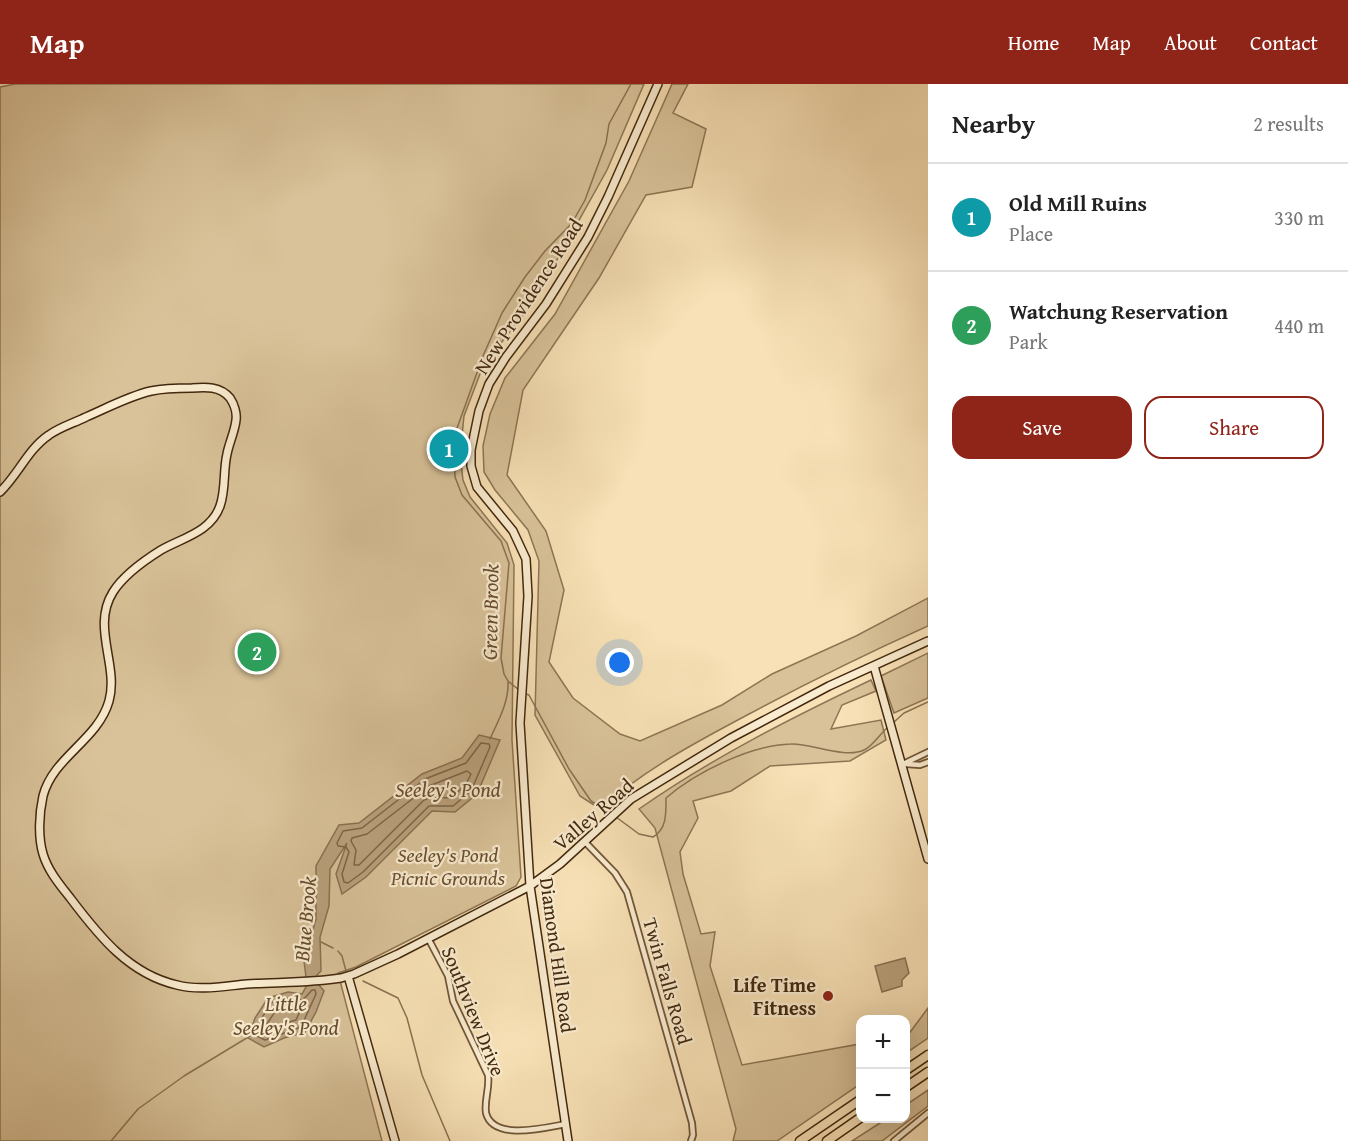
<!DOCTYPE html>
<html lang="en">
<head>
<meta charset="utf-8">
<style>
  :root { --surface:#fff; --page:#f6f6f6; --text:#222; --muted:#767676; --line:#e0e0e0; --accent:#8f2418 }
  body { margin:0; font-family:"Gentium Book Plus",serif; background:var(--page); color:var(--text) }
  .controls { position:absolute; right:18px; bottom:18px; display:grid; overflow:hidden; border-radius:12px; box-shadow:0 6px 24px #0002 }
  .controls button { width:54px; height:54px; display:grid; place-items:center; padding:0; border:0; border-bottom:2px solid var(--line); background:var(--surface); color:var(--text); font:30px sans-serif }
  .you { position:absolute; left:620px; top:579px; width:21px; height:21px; margin:-15px; border:4px solid #fff; border-radius:50%; background:#1a73e8; box-shadow:0 0 0 9px #1a73e833 }
  .badge { display:grid; place-items:center; width:39px; height:39px; border-radius:50%; background:var(--accent); color:#fff; font-size:20px; font-weight:700 }
  .pin { position:absolute; translate:-50% -50%; border:3px solid #fff; box-shadow:0 2px 6px #0006 }
  .list { margin:0; padding:0; list-style:none }
  h2 { display:flex; justify-content:space-between; align-items:center; height:78px; margin:0; padding:0 24px; font-size:26px }
  h2 small { font-size:20px; font-weight:400; color:var(--muted) }
  .list li { display:grid; grid-template-columns:39px 1fr auto; gap:18px; align-items:center; box-sizing:border-box; height:108px; padding:0 24px; border-top:2px solid var(--line) }
  .list b { display:block; font-size:22px; white-space:nowrap }
  .list p { margin:0; font-size:20px; white-space:nowrap; color:var(--muted) }
  .list em { font-size:20px; font-style:normal; color:var(--muted) }
  .actions { display:flex; gap:12px; padding:18px 24px }
  .actions a { flex:1; padding:14px 0; border:2px solid var(--accent); border-radius:18px; text-align:center; font-size:21px; color:var(--accent) }
  .actions .main { background:var(--accent); color:#fff }
  .map { position:relative; flex:none; width:928px; height:1057px; overflow:hidden }
  header { display:flex; align-items:center; gap:36px; box-sizing:border-box; height:84px; padding:0 30px; background:var(--accent); color:#fff }
  header strong { font-size:28px }
  nav { display:flex; gap:33px; margin-inline-start:auto; font-size:21px }
  main { display:flex }
  aside { flex:1; background:var(--surface) }
  .map>svg:first-child { display:block }
  .green { fill:#d9c299; stroke:#8e7554; stroke-width:1.5 }
  .water { fill:#baa27d; stroke:#8a7151; stroke-width:1.5 }
  .lines { fill:none; stroke-linecap:round; stroke-linejoin:round }
  .shore { stroke:#7e6546; stroke-width:1.5 }
  .stream { stroke:#8a7151; stroke-width:1.5 }
  .street-casing { stroke:#705638; stroke-width:8 }
  .secondary-casing { stroke:#42280e; stroke-width:10 }
  .highway-casing { stroke:#42280e; stroke-width:11 }
  .street { stroke:#faecd0; stroke-width:4.5 }
  .secondary { stroke:#faecd0; stroke-width:7 }
  .highway { stroke:#f8e1b6; stroke-width:8 }
  .poi-dot { fill:#8f2418; stroke:#faecd0; stroke-width:2 }
  .labels { text-anchor:middle; dominant-baseline:central; stroke-width:4.5; stroke-linejoin:round; paint-order:stroke }
  .street-label { font-size:20px; fill:#42280e; stroke:#faecd0 }
  .park-label { font-size:20px; font-style:italic; fill:#684e31; stroke:#faecd0 }
  .poi-label { font-size:20px; font-weight:bold; fill:#42280e; stroke:#faecd0; text-anchor:end }
  .water-label { font-size:21px; font-style:italic; fill:#664d2f; stroke:#faecd0 }
</style>
</head>
<body>
<header>
<strong>Map</strong>
<nav><a>Home</a><a>Map</a><a>About</a><a>Contact</a></nav>
</header>
<main>
<div class="map">
<svg width="928" height="1057" viewBox="0 0 928 1057">
  <rect width="100%" height="100%" fill="#f8e1b6"/>
  <filter id="stains"><feTurbulence type="fractalNoise" baseFrequency=".00333" numOctaves="4"/><feColorMatrix values="0 0 0 0 .2 0 0 0 0 .09 0 0 0 0 .02 0 0 0 .5 -.17"/></filter>
  <radialGradient id="worn" r=".72"><stop offset=".6" stop-color="#630" stop-opacity="0"/><stop offset="1" stop-color="#630" stop-opacity=".3"/></radialGradient>
  <!-- green -->
  <path class="green" d="M15 0H644L607 86 534 217 483 282 464 332 460 371 463 396 470 413 507 459 514 481 512 656 521 793 516 802 356 883 338 889 382 1057H0V3Z
    M672 0H688L673 29 706 45 692 103 646 111 599 194 523 306 507 391 546 447 564 506 549 578 573 614 620 650 640 657 722 621 772 590 856 552 928 514V542C868 569 809 598 751 629 698 657 645 685 600 725L580 712 535 631 539 477 528 446 495 406 484 388 483 362 490 330 505 294 555 230 629 97Z
    M928 569V614L894 629 881 592Z
    M871 596 876 607 842 621 831 645 881 636 886 656 850 677 770 682 731 707 693 717 698 734 680 768 683 790 701 850 715 848 710 882 742 981 860 960V1000L777 1057H733L736 1045 655 744 639 725C712 674 791 634 871 596Z
    M928 924V954L906 969V952L908 951Z
    M928 1006V1022L882 1057H852L886 1035 906 1034V1021Z"/>
  <!-- water -->
  <path class="water" d="M479 651 500 656 477 710 455 728 432 727 366 793 342 810 336 790 347 759 330 785 329 822 320 853 321 887 317 891 318 900 324 907 316 928 305 948 284 954 264 963 248 954 255 934 268 914 288 908 302 910 307 901 304 877 316 835V782L339 741 359 739 422 690 462 674Z
    M905 874 909 889 902 896V902L882 908 875 882Z"/>
  <g class="lines">
    <!-- shore -->
    <path class="shore" d="M481 659 489 660 490 663 471 707 453 722H429L363 788 348 799 344 798 342 790 349 768 346 763 338 762 337 759 343 747 362 744 425 695 466 679Z
      M467 687 471 690 465 702 450 714 432 713 424 716 359 781H354L356 766 351 757 352 754 367 750 429 702Z
      M312 906H315L316 910 301 943 265 956 257 952 260 937 271 919 288 914 303 916Z
      M289 922 301 925 296 936 268 944 267 940 276 926Z"/>
    <!-- stream -->
    <path class="stream" d="M519 606 508 597 504 590 501 574 509 479 501 457 462 411 455 393 454 373 456 347 483 272 502 229 525 193 545 167 572 139 585 116 606 59 609 40 631 0
      M526 610 529 611 569 685 591 717 612 730
      M893 639 904 629 928 618
      M490 655C498 637 509 618 508 598
      M616 733 639 750 653 753C667 745 666 729 666 714 696 688 751 661 791 660 810 659 845 675 864 666 873 662 879 651 887 644
      M321 858 333 864
      M338 867 342 872 346 887
      M363 897 398 914 407 934 422 991 450 1057
      M111 1057 138 1025 184 992 250 952"/>
    <!-- street casing -->
    <g class="street-casing">
      <path id="street" d="M903 680 928 668
        M906 680 920 681 928 678
        M585 758 615 789 627 808 692 1039 693 1051 691 1057
        M428 854 448 892 453 917 488 991C490 1004 484 1016 486 1029 493 1057 544 1044 566 1040
        M894 1057 928 1029"/>
    </g>
    <!-- secondary casing -->
    <g class="secondary-casing">
      <path id="secondary" d="M0 408C18 391 28 365 49 351 60 343 74 339 86 333 107 324 129 312 151 307 165 304 178 304 192 304 206 303 220 302 230 314 234 320 237 329 236 336 235 347 229 359 227 370 223 387 226 405 220 422 211 448 182 454 161 466 145 476 123 492 113 508 91 543 119 581 109 617 98 656 53 673 43 712 39 730 38 753 43 770 48 787 60 801 71 815 99 852 129 890 177 901 199 907 225 902 247 900 278 898 310 899 341 894L354 890 398 870 530 802 560 780 631 715 731 654 829 602 928 557
        M874 582 928 775
        M348 892 395 1057
        M568 1057 530 802 520 639 528 512 526 475 513 447 477 403 471 382V366L479 327 489 300 506 273 546 220 588 153 608 113 658 0"/>
    </g>
    <!-- highway casing -->
    <g class="highway-casing">
      <path id="highway" d="M906 986 928 971
        M906 1003 928 988
        M800 1057 860 1016
        M827 1057 860 1034"/>
    </g>
    <!-- street -->
    <use href="#street" class="street"/>
    <!-- secondary -->
    <use href="#secondary" class="secondary"/>
    <!-- highway -->
    <use href="#highway" class="highway"/>
  </g>
  <!-- markers -->
  <circle class="poi-dot" cx="828" cy="912" r="6"/>
  <g class="labels">
    <!-- street labels -->
    <g class="street-label">
      <text transform="translate(528 212) rotate(-57)">New Providence Road</text>
      <text transform="translate(593 730) rotate(-41)">Valley Road</text>
      <text transform="translate(558 871) rotate(82)">Diamond Hill Road</text>
      <text transform="translate(668 897) rotate(74)">Twin Falls Road</text>
      <text transform="translate(474 927) rotate(68)">Southview Drive</text>
    </g>
    <!-- park labels -->
    <g class="park-label">
      <text x="448" y="770">Seeley's Pond<tspan x="448" dy="23">Picnic Grounds</tspan></text>
    </g>
    <!-- poi labels -->
    <g class="poi-label">
      <text x="816" y="900">Life Time<tspan x="816" dy="23">Fitness</tspan></text>
    </g>
    <!-- water labels -->
    <g class="water-label">
      <text transform="translate(490 528) rotate(-89)">Green Brook</text>
      <text x="448" y="705">Seeley's Pond</text>
      <text transform="translate(305 835) rotate(-85)">Blue Brook</text>
      <text x="286" y="919">Little<tspan x="286" dy="24">Seeley's Pond</tspan></text>
    </g>
  </g>
  <rect width="100%" height="100%" filter="url(#stains)"/>
  <rect width="100%" height="100%" fill="url(#worn)"/>
</svg>
<div class="controls">
<button>+</button>
<button>−</button>
</div>
<div class="you"></div>
<div class="pin badge" style="left:449px;top:365px;background:#0f9aa8">1</div>
<div class="pin badge" style="left:257px;top:568px;background:#2e9e5b">2</div>
</div>
<aside>
<h2>Nearby<small>2 results</small></h2>
<ul class="list">
<li><span class="badge" style="background:#0f9aa8">1</span><div><b>Old Mill Ruins</b><p>Place</p></div><em>330 m</em></li>
<li><span class="badge" style="background:#2e9e5b">2</span><div><b>Watchung Reservation</b><p>Park</p></div><em>440 m</em></li>
</ul>
<div class="actions"><a class="main">Save</a><a>Share</a></div>
</aside>
</main>
</body>
</html>
